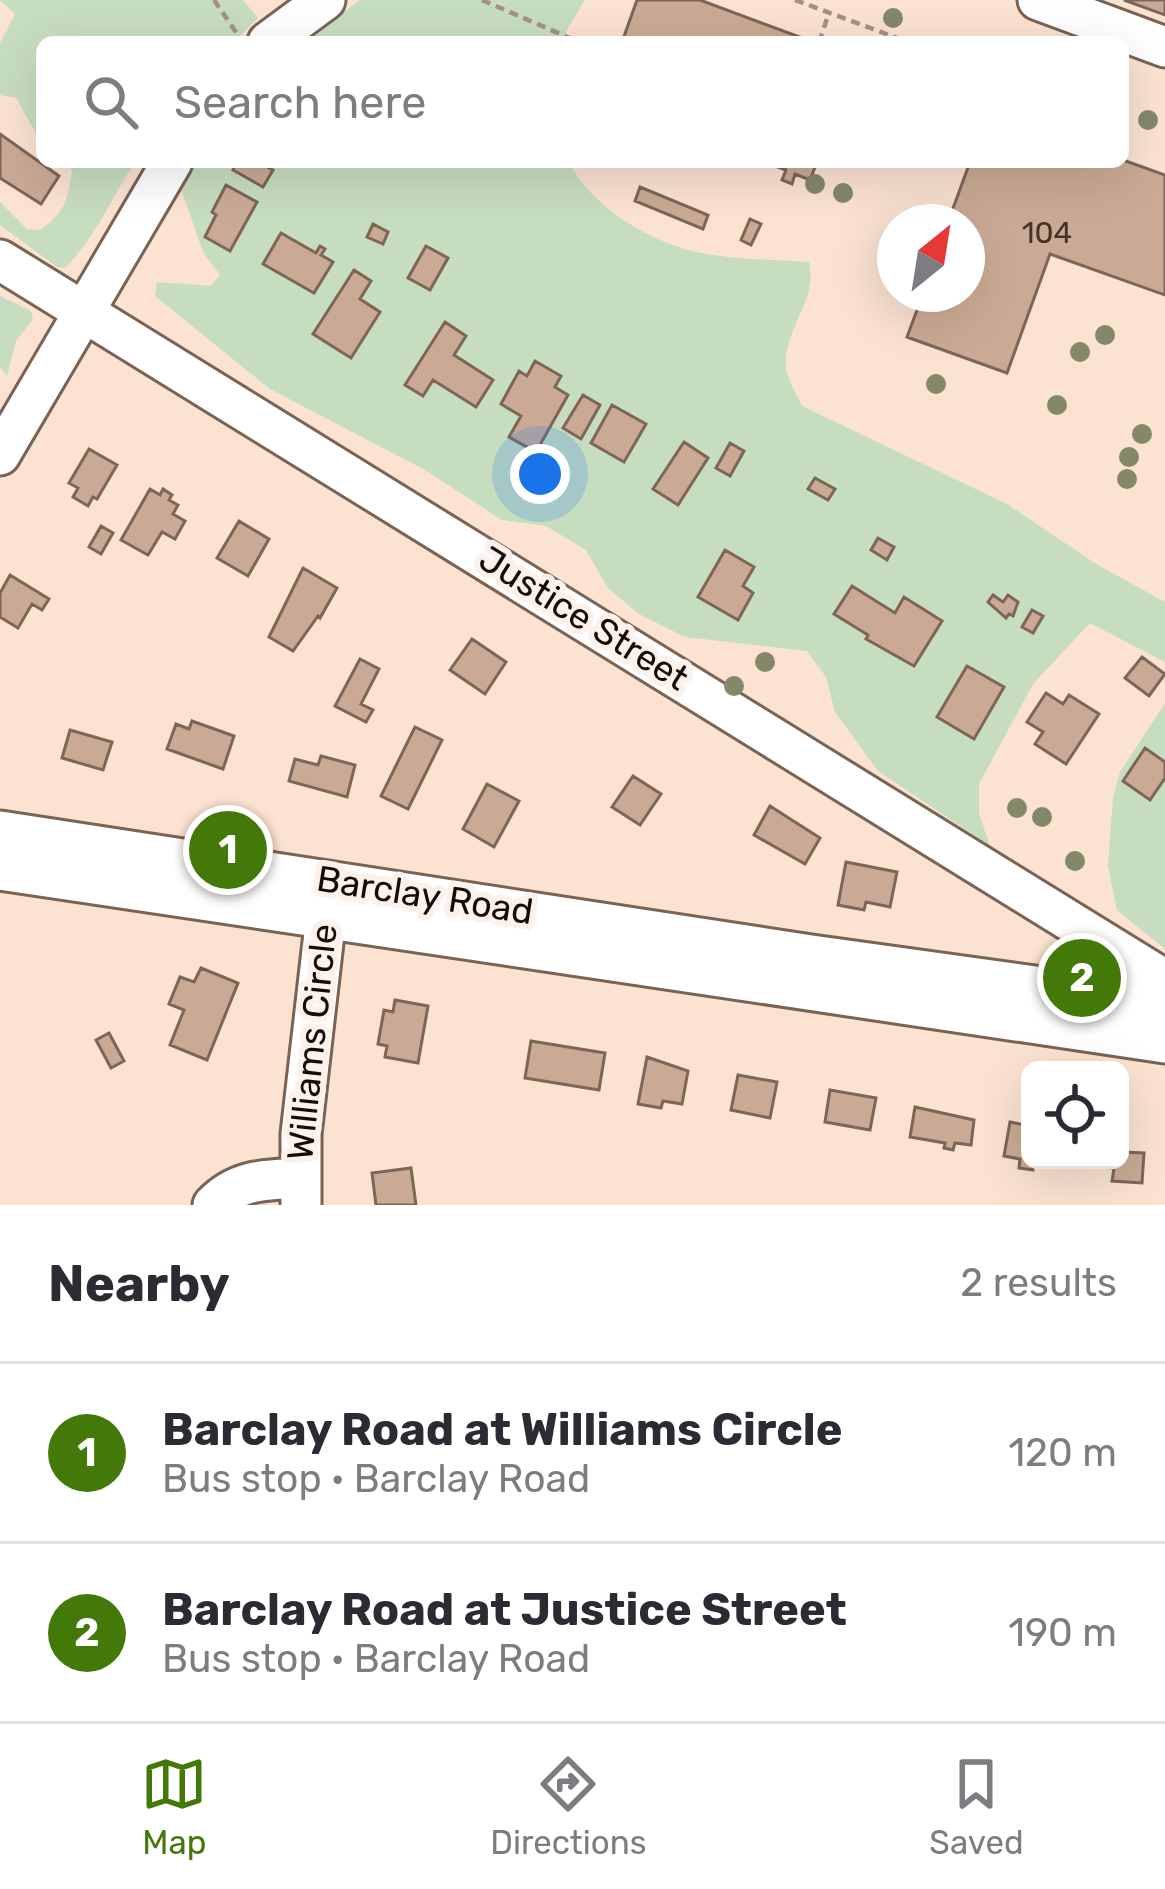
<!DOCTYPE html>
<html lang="en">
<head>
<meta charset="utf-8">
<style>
  :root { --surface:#fff; --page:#f2f2f3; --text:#2b2b33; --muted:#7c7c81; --line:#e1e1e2; --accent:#437909 }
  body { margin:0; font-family:Rubik,sans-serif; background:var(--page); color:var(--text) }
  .controls { position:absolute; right:36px; bottom:36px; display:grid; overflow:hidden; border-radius:18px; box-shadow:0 12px 48px #0002 }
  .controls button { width:108px; height:108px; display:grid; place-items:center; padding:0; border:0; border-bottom:3px solid var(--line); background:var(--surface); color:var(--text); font:60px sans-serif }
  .compass { position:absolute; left:877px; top:204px; width:108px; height:108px; border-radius:50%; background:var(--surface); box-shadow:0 12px 48px #0002; rotate:30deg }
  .you { position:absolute; left:540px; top:474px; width:42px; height:42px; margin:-30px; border:9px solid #fff; border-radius:50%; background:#1a73e8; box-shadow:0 0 0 18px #1a73e833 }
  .badge { display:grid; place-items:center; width:78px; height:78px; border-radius:50%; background:var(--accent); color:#fff; font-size:39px; font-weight:700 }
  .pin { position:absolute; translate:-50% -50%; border:6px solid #fff; box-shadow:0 3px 12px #0006 }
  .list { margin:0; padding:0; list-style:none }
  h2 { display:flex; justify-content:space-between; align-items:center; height:156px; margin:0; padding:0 48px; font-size:51px }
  h2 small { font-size:39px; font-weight:400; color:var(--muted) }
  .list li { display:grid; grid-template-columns:78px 1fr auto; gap:36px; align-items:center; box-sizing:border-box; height:180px; padding:0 48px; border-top:3px solid var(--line) }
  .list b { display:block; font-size:45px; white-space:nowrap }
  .list p { margin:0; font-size:39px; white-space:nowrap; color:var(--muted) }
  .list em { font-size:39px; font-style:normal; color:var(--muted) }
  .icon { flex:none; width:66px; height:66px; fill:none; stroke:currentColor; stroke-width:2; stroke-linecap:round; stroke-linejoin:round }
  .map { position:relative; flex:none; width:1165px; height:1205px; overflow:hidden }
  .search { position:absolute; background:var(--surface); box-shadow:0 12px 48px #0002; left:36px; right:36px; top:36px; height:132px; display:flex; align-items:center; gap:30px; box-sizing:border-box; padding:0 42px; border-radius:18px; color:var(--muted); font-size:45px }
  .sheet { height:516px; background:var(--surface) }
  nav { display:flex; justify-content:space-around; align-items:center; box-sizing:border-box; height:168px; border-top:3px solid var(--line); background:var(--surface); font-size:33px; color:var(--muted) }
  nav a { display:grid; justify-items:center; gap:6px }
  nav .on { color:var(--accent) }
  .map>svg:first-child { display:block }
  .green { fill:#c7ddc0 }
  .building { fill:#caaa94; stroke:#7d6658; stroke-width:3 }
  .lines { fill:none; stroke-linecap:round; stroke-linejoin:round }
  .minor-casing { stroke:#796354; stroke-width:45 }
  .path { stroke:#a49185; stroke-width:4.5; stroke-dasharray:9 6; stroke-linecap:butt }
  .minor { stroke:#fff; stroke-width:39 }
  .tree { fill:#828868 }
  .labels { text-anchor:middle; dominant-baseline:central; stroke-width:12; stroke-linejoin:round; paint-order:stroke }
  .number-label { font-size:30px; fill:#42342a }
  .street-label { font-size:36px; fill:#140c07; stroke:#fdf2eb }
</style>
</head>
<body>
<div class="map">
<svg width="1165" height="1205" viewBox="0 0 1165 1205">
  <rect width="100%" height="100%" fill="#fbe2d1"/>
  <!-- green -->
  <path class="green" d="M0 0H243L258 18 234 42H42V144L16 98 0 95V43L15 14Z
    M360 0H585L566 31 565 42H303Z
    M63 162H135C112 197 95 238 65 268L57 267 0 225V202L27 229 40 230C65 213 68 199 72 170Z
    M197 162H569C591 207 649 241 696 252 732 260 772 259 809 262 819 300 782 330 786 369 788 380 797 395 802 406L1007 504 1096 564 1165 602V662L1090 623 1033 684 979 784V814L990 846 878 771 835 712 826 677 807 651 685 637 639 614 608 588 586 550 546 526 502 520 425 470 270 389 155 296 157 282 211 286 220 275 203 252 181 189Z
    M0 296 31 311 33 319 16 341 7 376 0 367Z
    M1165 703V949L1117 910 1108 866 1113 797 1120 772Z"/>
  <!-- building -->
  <path class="building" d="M637 0H700L813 42H622Z
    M1124 0H1165V15Z
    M0 134 59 176 41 204 0 178Z
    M1123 160 1165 175V295L1050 254 1007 373 907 337 923 294H967V222H948L970 162Z
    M237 162H258L273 170 263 187 233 170Z
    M764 162H817L810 180 795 174 792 184 782 180 786 170Z
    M226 185 257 202 230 251 205 237 216 215 212 212Z
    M640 187 708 215 703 229 635 201Z
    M750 219 761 224 751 245 741 240Z
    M373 224 388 232 383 244 367 237Z
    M281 233 316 253 320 246 325 249 321 255 333 262 314 293 263 264Z
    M426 246 448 258 430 290 408 278Z
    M354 270 371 281 360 299 380 312 351 358 313 334Z
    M445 322 466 336 454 355 493 380 476 407 433 380 423 396 405 385Z
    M535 361 561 376 555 387 568 395 536 452 509 437 521 416 501 404 519 371 527 376Z
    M583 395 600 405 581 439 563 428Z
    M612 405 646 424 624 462 591 443Z
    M684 442 708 458 678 505 653 489Z
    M730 443 744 451 730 476 716 468Z
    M89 449 117 465 97 499 93 497 88 506 73 497 78 488 69 483Z
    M815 478 835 489 828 500 808 489Z
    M150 489 160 495 163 489 172 495 169 500 178 505 173 514 185 521 175 539 162 532 148 555 121 540Z
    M239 521 269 539 248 576 217 558Z
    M101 526 113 533 101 554 89 547Z
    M878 538 894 547 887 560 871 550Z
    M725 550 754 567 743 586 753 593 738 620 698 597Z
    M303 568 337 588 320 618 318 616 293 651 269 637Z
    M10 575 49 599 42 610 32 604 18 628 0 617V593Z
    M852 586 895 613 904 597 942 621 914 666 866 639 868 635 834 614Z
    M993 595 1003 602 1008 595 1018 602 1013 616 1009 614 1006 618 988 602Z
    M1032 610 1043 616 1033 633 1022 627Z
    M472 639 506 662 485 694 450 670Z
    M1142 657 1165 674 1149 696 1125 678Z
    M360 659 379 669 361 704 373 710 366 722 335 706Z
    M967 666 1004 687 974 739 937 717Z
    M1046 693 1063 704 1069 695 1099 714 1066 764 1035 744 1043 732 1027 722Z
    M192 721 234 736 223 769 167 749 176 724 189 729Z
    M415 727 442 740 408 809 381 796Z
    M70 730 112 742 103 770 62 758Z
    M1145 748 1165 762V778L1150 800 1123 781Z
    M321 756 355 765 347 797 289 781 295 759 318 765Z
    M633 776 661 794 640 825 612 807Z
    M487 784 519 801 494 847 463 829Z
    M770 806 820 838 805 864 754 835Z
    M846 862 897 872 890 907 866 902 864 910 838 905Z
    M201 968 238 983 207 1060 170 1045 184 1010 169 1004 180 977 194 982Z
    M395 1000 428 1006 418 1063 385 1057 387 1046 378 1044 384 1010 393 1012Z
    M109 1033 124 1061 111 1068 96 1040Z
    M531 1041 605 1053 599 1090 525 1078Z
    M647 1057 688 1071 682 1104 663 1101 661 1108 638 1104Z
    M738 1075 777 1082 770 1118 731 1110Z
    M830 1090 876 1098 870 1130 825 1122Z
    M915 1107 974 1120 971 1145 955 1143 953 1150 944 1148 945 1143 910 1137Z
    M1010 1122 1030 1126V1160H1049V1162L1034 1160 1033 1170 1019 1168 1020 1159 1004 1156Z
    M1120 1139 1122 1152 1144 1153 1142 1183 1112 1181 1114 1168 1087 1166V1160H1120Z
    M411 1168 416 1205H376L372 1173Z"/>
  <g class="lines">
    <!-- minor casing -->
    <g class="minor-casing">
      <path id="minor" d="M1038 0 1165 47
        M268 42 325 0
        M0 260 1165 980
        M0 455 172 162
        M0 831 811 955 1165 1004
        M0 870 1165 1043
        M213 1205C238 1179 265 1180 299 1178
        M301 1205V1134L326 916 324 894"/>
    </g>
    <!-- path -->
    <path class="path" d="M214 0 238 35
      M482 0 572 39
      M795 0 908 42
      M819 42 829 13"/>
    <!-- minor -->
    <use href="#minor" class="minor"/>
  </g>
  <!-- trees -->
  <g class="tree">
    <circle cx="893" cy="18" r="10"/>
    <circle cx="1148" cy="120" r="10"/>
    <circle cx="815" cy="184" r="10"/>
    <circle cx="843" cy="193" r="10"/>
    <circle cx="1105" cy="335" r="10"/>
    <circle cx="1080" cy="352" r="10"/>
    <circle cx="936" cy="384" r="10"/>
    <circle cx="1057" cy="405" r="10"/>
    <circle cx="1142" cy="434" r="10"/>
    <circle cx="1129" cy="457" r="10"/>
    <circle cx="1127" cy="479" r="10"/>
    <circle cx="765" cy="662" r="10"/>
    <circle cx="734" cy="686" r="10"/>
    <circle cx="1017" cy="808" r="10"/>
    <circle cx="1042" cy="817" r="10"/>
    <circle cx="1075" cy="861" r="10"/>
  </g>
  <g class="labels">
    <!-- number labels -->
    <g class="number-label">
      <text x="1047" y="233">104</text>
    </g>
    <!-- street labels -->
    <g class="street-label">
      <text transform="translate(584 618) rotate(32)">Justice Street</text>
      <text transform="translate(425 895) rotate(9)">Barclay Road</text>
      <text transform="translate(312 1042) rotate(-84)">Williams Circle</text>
    </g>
  </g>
</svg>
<div class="controls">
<button><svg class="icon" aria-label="locate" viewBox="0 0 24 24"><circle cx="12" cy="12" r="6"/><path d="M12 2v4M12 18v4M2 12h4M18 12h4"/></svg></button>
</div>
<svg class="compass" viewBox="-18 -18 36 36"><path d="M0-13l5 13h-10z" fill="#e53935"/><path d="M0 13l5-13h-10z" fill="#7c7c81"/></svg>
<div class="you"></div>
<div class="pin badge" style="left:228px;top:850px">1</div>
<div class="pin badge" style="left:1082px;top:978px">2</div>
<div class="search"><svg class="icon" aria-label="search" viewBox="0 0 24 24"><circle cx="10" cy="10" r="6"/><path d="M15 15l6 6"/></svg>Search here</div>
</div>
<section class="sheet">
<h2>Nearby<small>2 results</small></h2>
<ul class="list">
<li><span class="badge">1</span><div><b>Barclay Road at Williams Circle</b><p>Bus stop · Barclay Road</p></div><em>120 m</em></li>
<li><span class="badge">2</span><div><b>Barclay Road at Justice Street</b><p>Bus stop · Barclay Road</p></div><em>190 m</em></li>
</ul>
</section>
<nav>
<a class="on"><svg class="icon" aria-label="map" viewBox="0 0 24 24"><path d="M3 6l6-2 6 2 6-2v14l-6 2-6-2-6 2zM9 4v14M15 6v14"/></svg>Map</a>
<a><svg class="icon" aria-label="directions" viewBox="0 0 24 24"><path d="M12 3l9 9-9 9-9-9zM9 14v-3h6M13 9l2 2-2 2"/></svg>Directions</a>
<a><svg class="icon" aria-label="saved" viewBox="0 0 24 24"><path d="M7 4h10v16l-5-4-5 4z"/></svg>Saved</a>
</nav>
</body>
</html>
